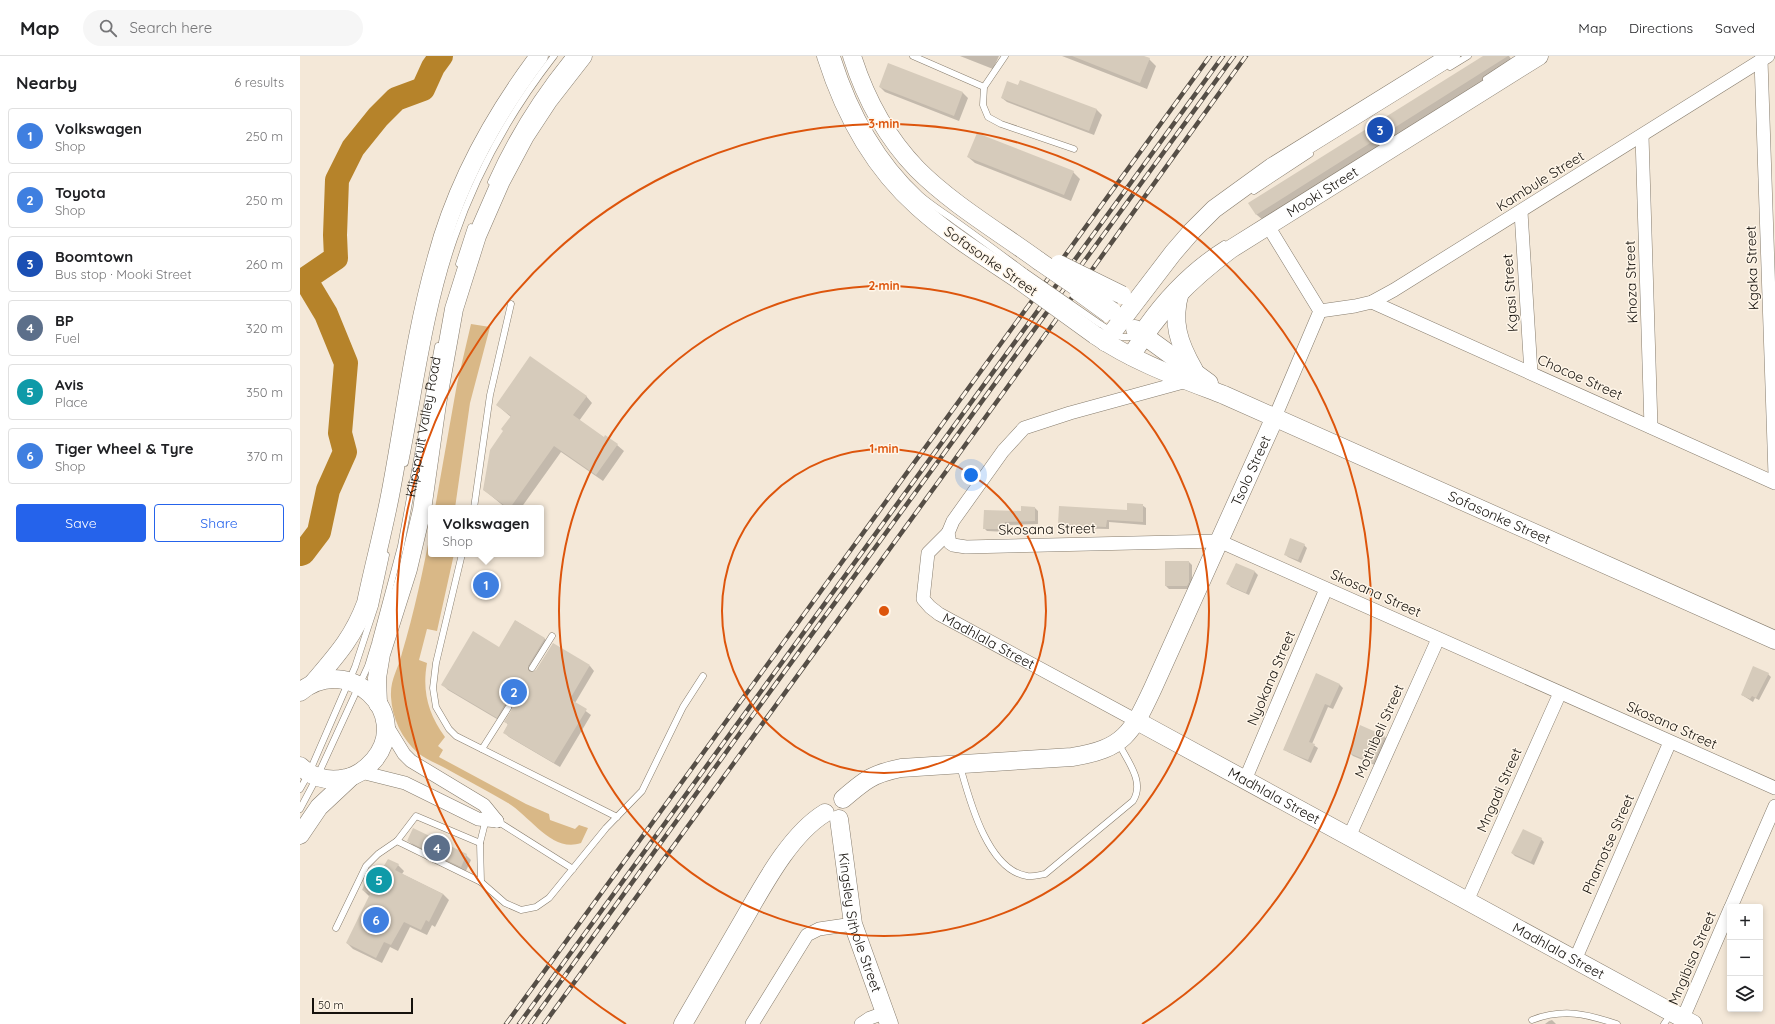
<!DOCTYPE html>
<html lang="en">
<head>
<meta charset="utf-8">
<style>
  :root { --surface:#fff; --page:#f6f6f6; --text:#202124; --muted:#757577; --line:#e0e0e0; --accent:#2563eb }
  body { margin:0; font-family:Quicksand,sans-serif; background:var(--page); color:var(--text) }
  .controls { position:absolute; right:12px; bottom:12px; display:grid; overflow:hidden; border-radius:4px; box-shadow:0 2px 6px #0003 }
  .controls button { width:36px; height:36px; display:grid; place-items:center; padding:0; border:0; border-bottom:1px solid var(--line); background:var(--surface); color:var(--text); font:20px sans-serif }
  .scale { position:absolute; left:12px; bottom:10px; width:101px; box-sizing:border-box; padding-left:4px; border:2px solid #15110c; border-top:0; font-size:11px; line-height:14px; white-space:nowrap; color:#15110c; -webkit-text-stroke:3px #fff6e9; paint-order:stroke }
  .you { position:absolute; left:671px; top:419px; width:14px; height:14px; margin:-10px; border:3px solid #fff; border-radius:50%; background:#1a73e8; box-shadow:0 0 0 6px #1a73e833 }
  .badge { display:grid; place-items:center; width:26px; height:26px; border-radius:50%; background:var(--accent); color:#fff; font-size:13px; font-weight:700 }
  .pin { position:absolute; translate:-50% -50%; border:2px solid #fff; box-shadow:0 1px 4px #0006 }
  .popup { position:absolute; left:128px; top:449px; width:116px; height:52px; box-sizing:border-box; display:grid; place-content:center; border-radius:4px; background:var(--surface); filter:drop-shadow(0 1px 3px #0005); font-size:13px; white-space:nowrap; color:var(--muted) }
  .popup b { font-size:15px; color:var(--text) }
  .popup::after { content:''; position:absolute; left:50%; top:100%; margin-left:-8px; border:8px solid transparent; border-top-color:var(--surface) }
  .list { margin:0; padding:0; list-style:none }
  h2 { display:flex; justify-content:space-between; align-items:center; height:52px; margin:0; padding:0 16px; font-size:17px }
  h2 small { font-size:13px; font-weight:400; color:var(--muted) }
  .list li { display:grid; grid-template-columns:26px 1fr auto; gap:12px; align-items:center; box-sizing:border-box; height:56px; margin:0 8px 8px; padding:0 8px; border:1px solid var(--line); border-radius:4px }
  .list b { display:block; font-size:15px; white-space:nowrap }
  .list p { margin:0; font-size:13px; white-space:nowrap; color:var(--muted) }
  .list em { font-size:13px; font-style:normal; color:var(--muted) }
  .actions { display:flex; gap:8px; padding:12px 16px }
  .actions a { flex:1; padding:9px 0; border:1px solid var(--accent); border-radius:4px; text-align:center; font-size:14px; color:var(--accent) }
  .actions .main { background:var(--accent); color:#fff }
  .icon { flex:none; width:22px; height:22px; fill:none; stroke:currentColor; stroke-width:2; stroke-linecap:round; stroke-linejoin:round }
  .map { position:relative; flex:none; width:1475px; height:968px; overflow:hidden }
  header { display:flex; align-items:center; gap:24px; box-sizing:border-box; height:56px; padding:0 20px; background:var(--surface); border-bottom:1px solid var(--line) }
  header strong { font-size:19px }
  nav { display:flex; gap:22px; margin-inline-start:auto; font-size:14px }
  .search { width:280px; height:36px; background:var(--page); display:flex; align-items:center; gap:10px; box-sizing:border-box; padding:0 14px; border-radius:22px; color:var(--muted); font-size:15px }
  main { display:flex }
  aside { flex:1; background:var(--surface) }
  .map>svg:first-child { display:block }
  .green { fill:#d9b887 }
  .shadow { fill:#0003 }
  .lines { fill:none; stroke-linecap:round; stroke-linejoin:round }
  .river { stroke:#b6832a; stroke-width:24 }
  .building { fill:#d6cbbb }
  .lane-casing { stroke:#867c6d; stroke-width:7 }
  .street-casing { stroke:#867c6d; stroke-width:14 }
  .secondary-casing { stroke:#867c6d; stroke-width:19 }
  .lane { stroke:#fff; stroke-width:6 }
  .street { stroke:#fff; stroke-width:13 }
  .secondary { stroke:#fff; stroke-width:18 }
  .rail-casing { stroke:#554e46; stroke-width:4.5 }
  .rail { stroke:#fff6e9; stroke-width:3; stroke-dasharray:9; stroke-linecap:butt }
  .lane-bridge-casing { stroke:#867c6d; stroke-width:7; stroke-linecap:butt }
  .secondary-bridge-casing { stroke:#867c6d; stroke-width:19; stroke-linecap:butt }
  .lane-bridge { stroke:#fff; stroke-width:6 }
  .secondary-bridge { stroke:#fff; stroke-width:18 }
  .ring { fill:none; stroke:#dd550c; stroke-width:2 }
  .labels { text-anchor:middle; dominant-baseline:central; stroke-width:3; stroke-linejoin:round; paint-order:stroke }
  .street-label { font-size:14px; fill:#15110c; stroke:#fff6e9 }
  .centre { fill:#dd550c; stroke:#fff6e9; stroke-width:2 }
  .ring-label { font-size:12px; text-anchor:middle; font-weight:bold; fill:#dd550c; stroke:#fff6e9; stroke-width:3; stroke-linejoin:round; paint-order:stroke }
</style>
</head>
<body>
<header>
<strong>Map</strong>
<div class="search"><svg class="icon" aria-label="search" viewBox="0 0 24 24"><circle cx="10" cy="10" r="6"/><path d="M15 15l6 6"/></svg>Search here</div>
<nav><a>Map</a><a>Directions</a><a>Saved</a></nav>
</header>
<main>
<aside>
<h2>Nearby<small>6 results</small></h2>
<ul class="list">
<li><span class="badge" style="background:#3f7fe0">1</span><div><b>Volkswagen</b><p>Shop</p></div><em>250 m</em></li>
<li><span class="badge" style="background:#3f7fe0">2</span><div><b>Toyota</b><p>Shop</p></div><em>250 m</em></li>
<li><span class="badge" style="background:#1a4fb4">3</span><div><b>Boomtown</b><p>Bus stop · Mooki Street</p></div><em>260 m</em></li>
<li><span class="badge" style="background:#5c6f8a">4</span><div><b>BP</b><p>Fuel</p></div><em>320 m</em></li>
<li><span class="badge" style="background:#0f9aa8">5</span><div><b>Avis</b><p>Place</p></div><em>350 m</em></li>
<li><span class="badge" style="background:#3f7fe0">6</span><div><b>Tiger Wheel &amp; Tyre</b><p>Shop</p></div><em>370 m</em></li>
</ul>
<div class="actions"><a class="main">Save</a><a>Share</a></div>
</aside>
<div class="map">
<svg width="1475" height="968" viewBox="0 0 1475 968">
  <rect width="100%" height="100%" fill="#f4e8d8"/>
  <!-- green -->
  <path class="green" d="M171 268 190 271 170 347 155 452H135L157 328Z
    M131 473V498H154L137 575 127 573 119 604 127 607C122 635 128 658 145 681L138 690 143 694 139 701 226 748 249 758 250 764 275 773 279 769 288 772 281 787C252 797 231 761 208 747 188 735 166 724 145 712 136 707 125 703 118 697 102 683 92 662 91 641 90 623 98 614 102 597 114 557 123 515 131 473Z"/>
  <!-- shadow -->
  <path class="shadow" d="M660 0H699L693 13Z
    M762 0H841L849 3 856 10 847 33Z
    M1185 0H1209L1214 7 964 165 957 159 950 148Z
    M588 9 663 37 668 42 659 65 585 36 580 31Z
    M720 25 797 54 802 59 794 79 707 46 702 42 718 30Z
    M668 101 773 116 780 123 771 145 675 107Z
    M286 340 292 347 279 365 304 383 317 389 324 395 303 425 261 396 221 452H206L184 434 204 375 211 361 197 349Z
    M842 449 846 452V469L809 466V473L762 472 759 469 828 455Z
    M735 452 738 455V468L707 469V476L687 475 684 472Z
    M1004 489 1007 492 1001 507 988 501 985 498Z
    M889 506 892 509V529L890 533H869L866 530Z
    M936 508 955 516 958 519 949 539 931 531 928 528Z
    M216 565 245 583 249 588 232 617 290 610 294 615 275 647 291 659 260 711 209 681 204 676 208 669 206 666 214 651 209 654 202 666 148 634 143 629 200 592Z
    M1017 618 1040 629 1043 632 1033 653 1028 651 1012 688 1018 692 1011 707 988 696 984 693Z
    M1468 618 1471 621 1459 644 1455 642 1453 646 1442 639Z
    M1085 681 1088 684 1077 710 1053 700 1050 697Z
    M1241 783 1244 786 1234 809 1215 800 1212 797Z
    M108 785 166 799 171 804 166 815 113 789Z
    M98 809 104 815 102 818 143 838 149 844 135 871 132 869 127 879 110 871 98 895 90 891 82 907 53 893 47 887 70 841 63 834 83 815Z
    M1252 964 1256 968H1245L1249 965Z"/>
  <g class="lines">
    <!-- river -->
    <path class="river" d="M0 498 3 497 19 476 28 434 45 396 40 377 46 307 26 258 5 223 36 202 35 179 37 124 53 92 78 61 96 43 123 33 133 11 141 0"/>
  </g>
  <!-- building -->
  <path class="building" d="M772 0H844L850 2 840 27Z
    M1183 0H1208L956 159 948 147Z
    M588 7 663 36 654 60 579 31Z
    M720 24 797 53 789 75 701 42 707 25 718 29Z
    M677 77 774 115 764 139 667 101Z
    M230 300 287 340 273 359 304 381 305 379 318 388 296 419 254 390 210 452H208L183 434 190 394 203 375 201 373 211 360 196 349Z
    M827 447 843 448V466L807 464 806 471 758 469 759 450 827 454Z
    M721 450 735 451V465L705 466 704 473H683L684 454 721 455Z
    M990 482 1005 488 998 504 984 499Z
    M865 505H889V526L887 530H865Z
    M936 507 955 515 946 537 926 528Z
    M215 564 245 582 228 610V614L230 616 236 614 253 587 290 609 270 643 287 653 254 707 203 677 208 668 204 666 212 653 211 648H208L204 649 197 662 141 629 173 575 199 591Z
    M1453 610 1469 617 1456 642 1452 640 1450 643 1441 639Z
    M1016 617 1040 628 1030 650 1025 648 1009 686 1015 688 1008 704 983 694Z
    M1060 669 1085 680 1073 707 1049 697Z
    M113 772 167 798 161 811 107 785Z
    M1223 773 1242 782 1231 806 1211 797Z
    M88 803 99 808 95 814 143 838 129 866 126 864 121 874 104 866 91 889 84 886 76 902 46 887 70 838 62 834 74 809 82 813Z"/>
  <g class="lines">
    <!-- lane casing -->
    <g class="lane-casing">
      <g id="lane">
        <path d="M537 0C553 51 580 102 620 139 630 148 643 156 654 164 678 181 702 199 725 216"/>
        <path d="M613 0 684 31"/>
        <path d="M705 0 684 31 683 49 688 61 701 68 774 93"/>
        <path d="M1150 11 1168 0"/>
        <path d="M1186 23 1221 0"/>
        <path d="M191 126C211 81 238 38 269 0"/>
        <path d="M954 135 1010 98"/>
        <path d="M159 208 171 171"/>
        <path d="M842 267C864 236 892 208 924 188"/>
        <path d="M800 268 821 281H831L836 276"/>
        <path d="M105 407C120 333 129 255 154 183 176 118 212 54 254 0"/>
        <path d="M174 452 190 339 211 248"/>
        <path d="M162 498 136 607 133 632 136 651 149 673 156 680 317 761"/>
        <path d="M232 612 252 580"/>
        <path d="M182 693 208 652"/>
        <path d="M660 710C669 742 687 814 727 820 733 821 739 819 745 818L833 745C845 726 828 706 819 688"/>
        <path d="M0 733 9 717 55 611 75 550 86 499"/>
        <path id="s1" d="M0 753 17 721 68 610 75 587 101 490 138 290"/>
        <path d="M186 763 180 787 181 826 205 847 221 854 236 851 249 842 306 772 342 735 383 651 403 620"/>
        <path d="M197 765 273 813"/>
        <path d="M180 787 116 760 97 785 181 826"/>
        <path d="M36 872 66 810 78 798 97 785"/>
        <path d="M1232 964C1264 952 1286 958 1317 968"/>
        <path d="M1364 968 1371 958"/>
      </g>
    </g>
    <!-- street casing -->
    <g class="street-casing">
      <g id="street">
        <path d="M1461 4 1475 419"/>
        <path d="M1342 80 1351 371"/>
        <path d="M1221 156 1231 317"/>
        <path d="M968 170 1020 255 975 361"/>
        <path d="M1072 246 1475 427"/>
        <path d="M1020 255 1055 250 1072 246 1094 234 1468 0"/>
        <path d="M887 325 770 357 724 372 703 395 653 465 648 477 650 487 653 489 666 491 919 485 1475 732"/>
        <path id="s2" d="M648 477 628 497 623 543 630 551 639 558 837 665"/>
        <path d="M85 667 104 698 111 705 184 749 197 765"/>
        <path d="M61 716 105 727 178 763 197 765"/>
        <path d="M945 724 1026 533"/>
        <path d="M1049 781 1138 583"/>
        <path d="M1167 845 1260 637"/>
        <path d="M1431 851 1475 750"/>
        <path d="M1275 904 1370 686"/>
        <path d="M1383 962 1430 853"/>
        <path d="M452 968 507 879 519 873 553 868"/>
        <path d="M561 968 570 962 584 957"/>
      </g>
    </g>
    <!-- secondary casing -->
    <g class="secondary-casing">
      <g id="secondary">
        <path d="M526 0C544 57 573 111 618 151 649 179 685 201 719 224"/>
        <path d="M552 0C565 41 587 82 617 113 653 149 698 175 739 205"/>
        <path d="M880 236C871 266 879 288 894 314"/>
        <path d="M835 273 909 327"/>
        <path id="s3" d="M795 279C834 306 880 322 924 339L1475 584"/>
        <path d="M805 286 873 197 892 175 914 153 972 111 1151 0"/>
        <path id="s4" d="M831 300C859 255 888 225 931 193L1239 0"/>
        <path d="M13 627C36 600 53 582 66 547 74 508 85 469 92 429 106 354 115 278 136 204 155 131 194 60 239 0"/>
        <path d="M0 636C48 596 113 657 74 704 66 713 57 720 46 722 29 726 13 722 0 710"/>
        <path d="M78 648 77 622 81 598 108 513 122 454 137 348 154 253 177 180 201 125 225 80 248 45 283 0"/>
        <path id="s5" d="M837 665 1393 968"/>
        <path id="s6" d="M543 743C565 724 572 718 601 712L772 701C824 693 832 677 853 632L975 361"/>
        <path id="s7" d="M539 763 553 868 589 968"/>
        <path d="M0 779 19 751 51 721"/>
        <path d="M383 968C402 935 422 901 441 868 462 832 489 779 525 757"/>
      </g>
    </g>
    <!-- lane -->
    <use href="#lane" class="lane"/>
    <!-- street -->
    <use href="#street" class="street"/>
    <!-- secondary -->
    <use href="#secondary" class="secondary"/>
    <!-- rail casing -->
    <g class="rail-casing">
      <path id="rail" d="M206 968 910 0
        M219 968 923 0
        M230 968 453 659 934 0
        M244 968 714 322 946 0"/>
    </g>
    <!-- rail -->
    <use href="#rail" class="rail"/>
    <!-- lane-bridge casing -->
    <g class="lane-bridge-casing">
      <path id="lane-bridge" d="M725 216 800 268
        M773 239 806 263"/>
    </g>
    <!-- secondary-bridge casing -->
    <g class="secondary-bridge-casing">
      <path id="secondary-bridge" d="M739 205 812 255
        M759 208 822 239
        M719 224 795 279"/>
    </g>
    <!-- lane-bridge -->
    <use href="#lane-bridge" class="lane-bridge"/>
    <!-- secondary-bridge -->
    <use href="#secondary-bridge" class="secondary-bridge"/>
  </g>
  <!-- distance rings -->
  <g class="ring">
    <circle cx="584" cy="555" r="162"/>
    <circle cx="584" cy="555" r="325"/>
    <path d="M326 968A487 487 0 1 1 842 968"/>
  </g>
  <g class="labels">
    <!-- street labels -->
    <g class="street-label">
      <text transform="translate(1240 125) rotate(-32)">Kambule Street</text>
      <text stroke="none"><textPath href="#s4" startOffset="255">Mooki Street</textPath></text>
      <text transform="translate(691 205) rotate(35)">Sofasonke Street</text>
      <text transform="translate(1452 212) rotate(-92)">Kgaka Street</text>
      <text transform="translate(1331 226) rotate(-92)">Khoza Street</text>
      <text transform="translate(1210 237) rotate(-94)">Kgasi Street</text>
      <text transform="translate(1280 321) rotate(24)">Chocoe Street</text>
      <text stroke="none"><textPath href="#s1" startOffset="404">Klipspruit Valley Road</textPath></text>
      <text stroke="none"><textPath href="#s6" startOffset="590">Tsolo Street</textPath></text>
      <text stroke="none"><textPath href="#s3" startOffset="444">Sofasonke Street</textPath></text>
      <text transform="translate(747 473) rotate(-1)">Skosana Street</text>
      <text transform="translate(1076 537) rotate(24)">Skosana Street</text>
      <text stroke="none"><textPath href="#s2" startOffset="153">Madhlala Street</textPath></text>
      <text transform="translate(971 622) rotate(-67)">Nyokana Street</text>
      <text transform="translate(1372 669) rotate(24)">Skosana Street</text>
      <text transform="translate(1079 675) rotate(-66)">Mothibeli Street</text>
      <text transform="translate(1199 734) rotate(-66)">Mngadi Street</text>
      <text stroke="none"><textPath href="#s5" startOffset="156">Madhlala Street</textPath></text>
      <text transform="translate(1308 788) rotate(-66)">Phamotse Street</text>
      <text stroke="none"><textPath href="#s7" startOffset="106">Kingsley Sithole Street</textPath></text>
      <text stroke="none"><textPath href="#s5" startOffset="480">Madhlala Street</textPath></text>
      <text transform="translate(1392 902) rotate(-67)">Mngibisa Street</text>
    </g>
  </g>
  <circle cx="584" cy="555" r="6" class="centre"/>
  <g class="ring-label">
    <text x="584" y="72">3 min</text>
    <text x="584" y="234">2 min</text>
    <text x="584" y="397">1 min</text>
  </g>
</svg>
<div class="controls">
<button>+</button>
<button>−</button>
<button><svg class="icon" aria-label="layers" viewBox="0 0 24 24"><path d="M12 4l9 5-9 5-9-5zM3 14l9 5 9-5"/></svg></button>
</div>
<div class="scale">50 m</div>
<div class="you"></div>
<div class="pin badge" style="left:186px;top:529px;background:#3f7fe0">1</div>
<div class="popup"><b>Volkswagen</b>Shop</div>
<div class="pin badge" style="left:214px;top:636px;background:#3f7fe0">2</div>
<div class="pin badge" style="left:1080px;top:74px;background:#1a4fb4">3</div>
<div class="pin badge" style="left:137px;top:792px;background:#5c6f8a">4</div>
<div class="pin badge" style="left:79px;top:824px;background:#0f9aa8">5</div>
<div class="pin badge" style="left:76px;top:864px;background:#3f7fe0">6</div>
</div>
</main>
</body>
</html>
